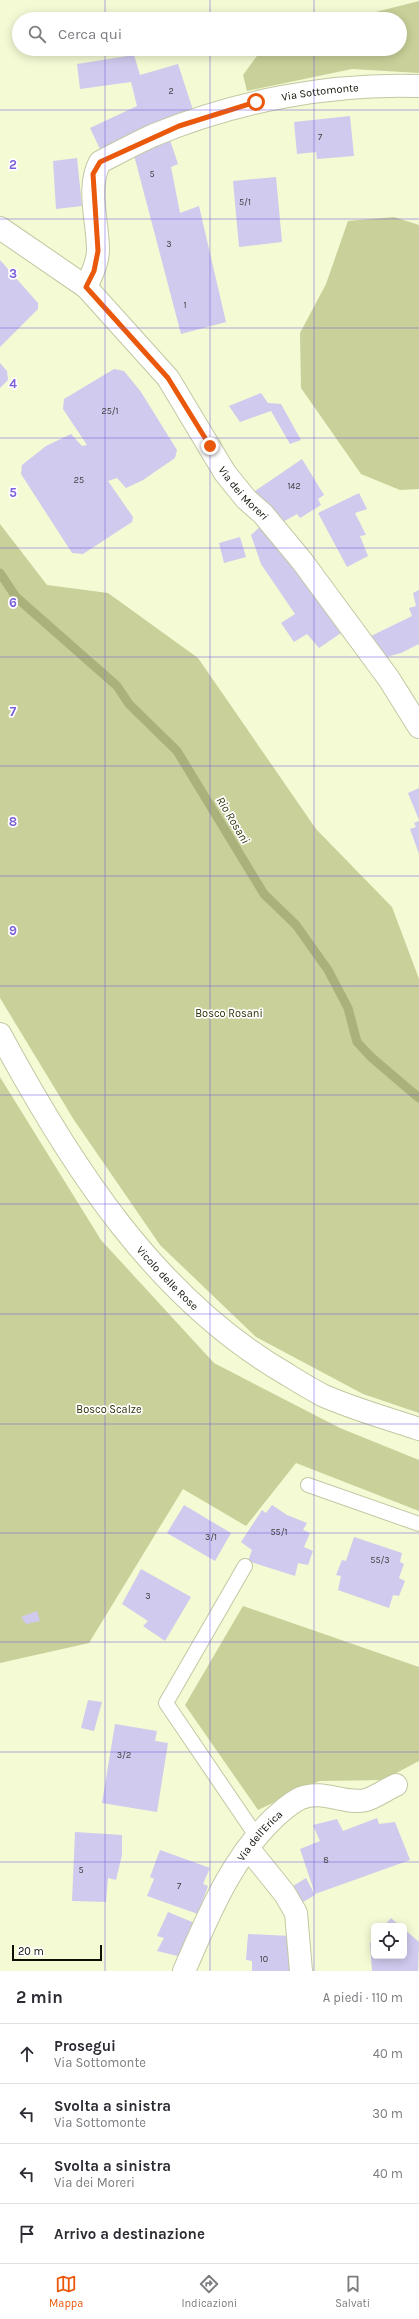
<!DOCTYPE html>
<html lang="it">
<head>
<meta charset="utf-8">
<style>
  :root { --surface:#fff; --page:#f2f2f3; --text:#2b2b33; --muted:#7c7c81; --line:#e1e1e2; --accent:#ea580c }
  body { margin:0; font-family:Karla,sans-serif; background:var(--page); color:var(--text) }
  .controls { position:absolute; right:12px; bottom:12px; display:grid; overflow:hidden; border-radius:6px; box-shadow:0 2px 10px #0003 }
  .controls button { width:36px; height:36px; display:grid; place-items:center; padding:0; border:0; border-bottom:1px solid var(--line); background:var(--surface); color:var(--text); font:20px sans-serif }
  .scale { position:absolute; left:12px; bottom:10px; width:90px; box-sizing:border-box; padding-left:4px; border:2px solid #0e1004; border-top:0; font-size:11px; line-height:14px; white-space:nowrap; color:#0e1004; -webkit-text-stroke:3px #fff; paint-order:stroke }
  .stop { position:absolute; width:12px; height:12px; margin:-9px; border:3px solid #ea580c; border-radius:50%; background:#fff }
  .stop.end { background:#ea580c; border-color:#fff; box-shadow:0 1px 4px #0008 }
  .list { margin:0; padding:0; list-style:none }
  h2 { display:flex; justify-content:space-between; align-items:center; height:52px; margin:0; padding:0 16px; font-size:17px }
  h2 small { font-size:13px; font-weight:400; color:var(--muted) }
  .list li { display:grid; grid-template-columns:26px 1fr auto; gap:12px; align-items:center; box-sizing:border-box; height:60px; padding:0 16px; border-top:1px solid var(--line) }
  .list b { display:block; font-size:15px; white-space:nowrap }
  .list p { margin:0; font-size:13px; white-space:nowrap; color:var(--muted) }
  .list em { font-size:13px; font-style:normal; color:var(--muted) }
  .icon { flex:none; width:22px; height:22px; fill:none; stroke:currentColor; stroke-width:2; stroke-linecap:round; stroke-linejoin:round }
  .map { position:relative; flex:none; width:419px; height:1971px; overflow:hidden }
  .search { position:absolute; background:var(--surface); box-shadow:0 2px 10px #0003; left:12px; right:12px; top:12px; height:44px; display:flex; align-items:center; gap:10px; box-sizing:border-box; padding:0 14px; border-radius:22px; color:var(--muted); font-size:15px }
  .sheet { height:292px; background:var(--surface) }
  nav { display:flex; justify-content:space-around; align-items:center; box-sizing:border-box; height:56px; border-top:1px solid var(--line); background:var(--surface); font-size:11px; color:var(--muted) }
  nav a { display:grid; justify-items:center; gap:2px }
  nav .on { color:var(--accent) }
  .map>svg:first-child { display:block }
  .green { fill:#c9d099 }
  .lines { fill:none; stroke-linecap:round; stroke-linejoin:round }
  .stream { stroke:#aab17a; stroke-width:9 }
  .building { fill:#cfcaee }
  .service-casing { stroke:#c2c8a3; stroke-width:16 }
  .minor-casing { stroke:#c2c8a3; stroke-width:24 }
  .service { stroke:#fff; stroke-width:14 }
  .minor { stroke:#fff; stroke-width:22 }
  .route { stroke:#ea580c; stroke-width:5 }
  .grid { fill:none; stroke:#7e60db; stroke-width:1; stroke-opacity:0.55 }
  .labels { text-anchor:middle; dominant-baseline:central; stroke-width:3.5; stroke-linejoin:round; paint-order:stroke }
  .number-label { font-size:9px; fill:#3e3e3e }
  .street-label { font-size:11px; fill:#0e1004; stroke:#fff }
  .park-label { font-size:11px; fill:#2b2e02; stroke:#fff }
  .water-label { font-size:12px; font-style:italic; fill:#2f3306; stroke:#fff }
  .grid-label { font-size:13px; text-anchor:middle; font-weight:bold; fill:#7e60db; stroke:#fff; stroke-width:3.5; stroke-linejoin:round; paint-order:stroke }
</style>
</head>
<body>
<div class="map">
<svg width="419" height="1971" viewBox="0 0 419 1971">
  <rect width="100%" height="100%" fill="#f4fad4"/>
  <!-- green -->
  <path class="green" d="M419 1V73L352 69 247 91 243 75 262 49H400V19H348Z
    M394 217 419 225V489L400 490 361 474 301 388 300 333 326 284 348 221Z
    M0 524 47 585 108 593 198 658 316 829 392 907 419 979V1413L363 1394 256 1337 160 1245 74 1120 0 998Z
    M0 1077 101 1240 214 1363 340 1428 419 1460V1511L296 1463 246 1526 183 1489 89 1643 0 1663Z
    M243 1606 419 1667V1761L383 1780 319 1781 258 1810 185 1705Z"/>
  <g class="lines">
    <!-- stream -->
    <path class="stream" d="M0 573 16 597 117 686 129 704 177 751 264 894 296 925 328 970 348 1008 357 1042 371 1057 419 1098"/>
  </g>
  <!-- building -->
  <path class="building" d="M134 55 140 75 178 64 193 110 155 123 100 149 90 128 137 106 131 82 80 89 77 64Z
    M350 116 354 156 317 159 316 152 297 154 294 122Z
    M170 140 178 164 171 167 180 213 199 206 226 322 181 334 134 155Z
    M77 158 82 206 56 209 53 161Z
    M276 177 282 242 239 247 233 181Z
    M0 260 38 303V309L0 347Z
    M0 363 7 371 8 380 0 388Z
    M114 369 124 371 141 392 177 450 175 458 143 480 126 488 117 478 108 481 133 517 132 522 83 554 72 553 21 474 22 465 46 446 71 434 82 446 87 445 63 409 64 399Z
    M261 393 268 403 281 404 301 440 290 444 271 411 240 422 229 406Z
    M302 459 324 495 318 499 321 505 300 518 297 514 281 523 255 491Z
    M359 493 367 509 355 513 366 535 360 536 368 556 347 567 318 513Z
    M263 524 341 633 319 648 307 634 294 642 281 623 295 614 261 564 251 535Z
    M240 537 246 557 224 563 219 543Z
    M419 590V644L401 653 386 657 369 637 412 616 409 608 416 606 413 593Z
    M419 788V820L408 793Z
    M419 821V854L410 829 416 827 414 823Z
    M184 1505 231 1533 215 1561 167 1533Z
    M272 1505 287 1515 307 1523 303 1530 310 1533 304 1547 313 1551 308 1565 298 1563 295 1576 248 1561 252 1550 241 1542 262 1510 266 1513Z
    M354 1537 402 1553 400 1562 404 1564 399 1578 405 1581 399 1596 393 1595 389 1608 338 1590 341 1576 336 1575 342 1560 346 1561Z
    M141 1569 191 1597 165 1641 143 1626 148 1621 122 1604Z
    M37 1611 40 1621 26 1624 21 1617Z
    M88 1700 102 1702 94 1731 81 1728Z
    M115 1724 157 1731 155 1741 168 1743 157 1812 102 1803Z
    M377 1818 379 1824 395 1822 410 1860 315 1894 300 1849 320 1841 313 1825 337 1819 343 1831Z
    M75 1832 122 1835V1855L116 1880 108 1878 106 1902 72 1901Z
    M160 1850 210 1868 203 1884 208 1886 198 1914 147 1896 154 1879 150 1877Z
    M306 1878 315 1895 303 1902 293 1886Z
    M168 1912 197 1924 182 1957 157 1951 164 1938 157 1936Z
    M391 1918 400 1926H384Z
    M404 1929 419 1942 418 1971H372L370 1943 374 1938V1956H404Z
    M248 1934 290 1936 289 1971H252V1961L246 1960Z"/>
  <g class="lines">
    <!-- service casing -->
    <g class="service-casing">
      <path id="service" d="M308 1485 419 1524
        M245 1566 166 1703 257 1837"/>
    </g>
    <!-- minor casing -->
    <g class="minor-casing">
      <g id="minor">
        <path id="s1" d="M0 228 86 287 168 378 225 473 246 499 263 514 302 561 389 679 419 727"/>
        <path id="s2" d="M86 287C91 276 98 263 98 250 98 221 86 188 100 162 118 153 136 143 154 135 237 101 329 83 419 86"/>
        <path id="s3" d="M0 1034C71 1166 156 1299 288 1375 299 1382 311 1389 322 1395 353 1409 387 1418 419 1429"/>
        <path d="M248 1848 285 1894 296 1913 301 1971"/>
        <path id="s4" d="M184 1971C208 1917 230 1860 274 1818 282 1811 291 1802 301 1798 323 1789 344 1805 366 1800 376 1797 387 1789 396 1785"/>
      </g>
    </g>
    <!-- service -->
    <use href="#service" class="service"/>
    <!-- minor -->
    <use href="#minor" class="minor"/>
  </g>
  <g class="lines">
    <!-- route -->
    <path class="route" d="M210 446 168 378 86 287 94 271 98 251 93 174 100 162 179 126 256 102"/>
  </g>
  <!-- grid -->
  <path class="grid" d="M105 0V19M210 0V19M314 0V19M105 49V1971M210 49V1971M314 49V1971M0 110H419M0 219H419M0 328H419M0 438H419M0 548H419M0 657H419M0 766H419M0 876H419M0 986H419M0 1095H419M0 1204H419M0 1314H419M0 1424H419M0 1533H419M0 1642H419M0 1752H419M0 1862H419"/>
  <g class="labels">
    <!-- number labels -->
    <g class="number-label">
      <text x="171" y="91">2</text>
      <text x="320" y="137">7</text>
      <text x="152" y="174">5</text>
      <text x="245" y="202">5/1</text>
      <text x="169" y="244">3</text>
      <text x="185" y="305">1</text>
      <text x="110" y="411">25/1</text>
      <text x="79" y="480">25</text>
      <text x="294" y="486">142</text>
      <text x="279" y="1532">55/1</text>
      <text x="211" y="1537">3/1</text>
      <text x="380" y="1560">55/3</text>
      <text x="148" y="1596">3</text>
      <text x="124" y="1755">3/2</text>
      <text x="326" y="1860">8</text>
      <text x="81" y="1870">5</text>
      <text x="179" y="1886">7</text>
      <text x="264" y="1959">10</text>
    </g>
    <!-- street labels -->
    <g class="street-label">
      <text stroke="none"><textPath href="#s2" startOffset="361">Via Sottomonte</textPath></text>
      <text stroke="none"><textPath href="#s1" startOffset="365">Via dei Moreri</textPath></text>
      <text stroke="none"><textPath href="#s3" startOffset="297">Vicolo delle Rose</textPath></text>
      <text stroke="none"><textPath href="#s4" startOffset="156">Via dell'Erica</textPath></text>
    </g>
    <!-- park labels -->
    <g class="park-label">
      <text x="229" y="1013">Bosco Rosani</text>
      <text x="109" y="1409">Bosco Scalze</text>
    </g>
    <!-- water labels -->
    <g class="water-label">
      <text transform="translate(233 820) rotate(59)">Rio Rosani</text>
    </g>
  </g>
  <g class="grid-label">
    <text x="13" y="169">2</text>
    <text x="13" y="278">3</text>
    <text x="13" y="388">4</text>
    <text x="13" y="497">5</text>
    <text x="13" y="607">6</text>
    <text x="13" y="716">7</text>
    <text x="13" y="826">8</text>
    <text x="13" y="935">9</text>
  </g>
</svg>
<div class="controls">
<button><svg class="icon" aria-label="locate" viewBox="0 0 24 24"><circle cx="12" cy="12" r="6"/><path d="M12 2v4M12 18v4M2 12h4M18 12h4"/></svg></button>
</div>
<div class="scale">20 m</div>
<div class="stop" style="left:256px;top:102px"></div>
<div class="stop end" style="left:210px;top:446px"></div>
<div class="search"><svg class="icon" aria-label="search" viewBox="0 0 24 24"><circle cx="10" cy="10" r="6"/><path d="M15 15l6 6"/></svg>Cerca qui</div>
</div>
<section class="sheet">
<h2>2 min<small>A piedi · 110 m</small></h2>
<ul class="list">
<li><svg class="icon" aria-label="ahead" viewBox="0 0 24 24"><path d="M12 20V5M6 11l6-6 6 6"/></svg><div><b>Prosegui</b><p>Via Sottomonte</p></div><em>40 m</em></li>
<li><svg class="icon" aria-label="left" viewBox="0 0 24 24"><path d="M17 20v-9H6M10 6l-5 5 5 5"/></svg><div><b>Svolta a sinistra</b><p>Via Sottomonte</p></div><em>30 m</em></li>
<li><svg class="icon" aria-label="left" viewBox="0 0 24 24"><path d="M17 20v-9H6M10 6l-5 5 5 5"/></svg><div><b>Svolta a sinistra</b><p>Via dei Moreri</p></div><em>40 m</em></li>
<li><svg class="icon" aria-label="arrive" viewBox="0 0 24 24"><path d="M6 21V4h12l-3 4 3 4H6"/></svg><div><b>Arrivo a destinazione</b></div></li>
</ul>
</section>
<nav>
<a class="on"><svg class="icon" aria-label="map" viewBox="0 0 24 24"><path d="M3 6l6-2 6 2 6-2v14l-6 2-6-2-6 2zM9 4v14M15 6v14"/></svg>Mappa</a>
<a><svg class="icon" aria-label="directions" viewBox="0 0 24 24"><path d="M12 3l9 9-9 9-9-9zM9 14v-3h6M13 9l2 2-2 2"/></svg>Indicazioni</a>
<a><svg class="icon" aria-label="saved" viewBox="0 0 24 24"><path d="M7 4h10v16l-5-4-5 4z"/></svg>Salvati</a>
</nav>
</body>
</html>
